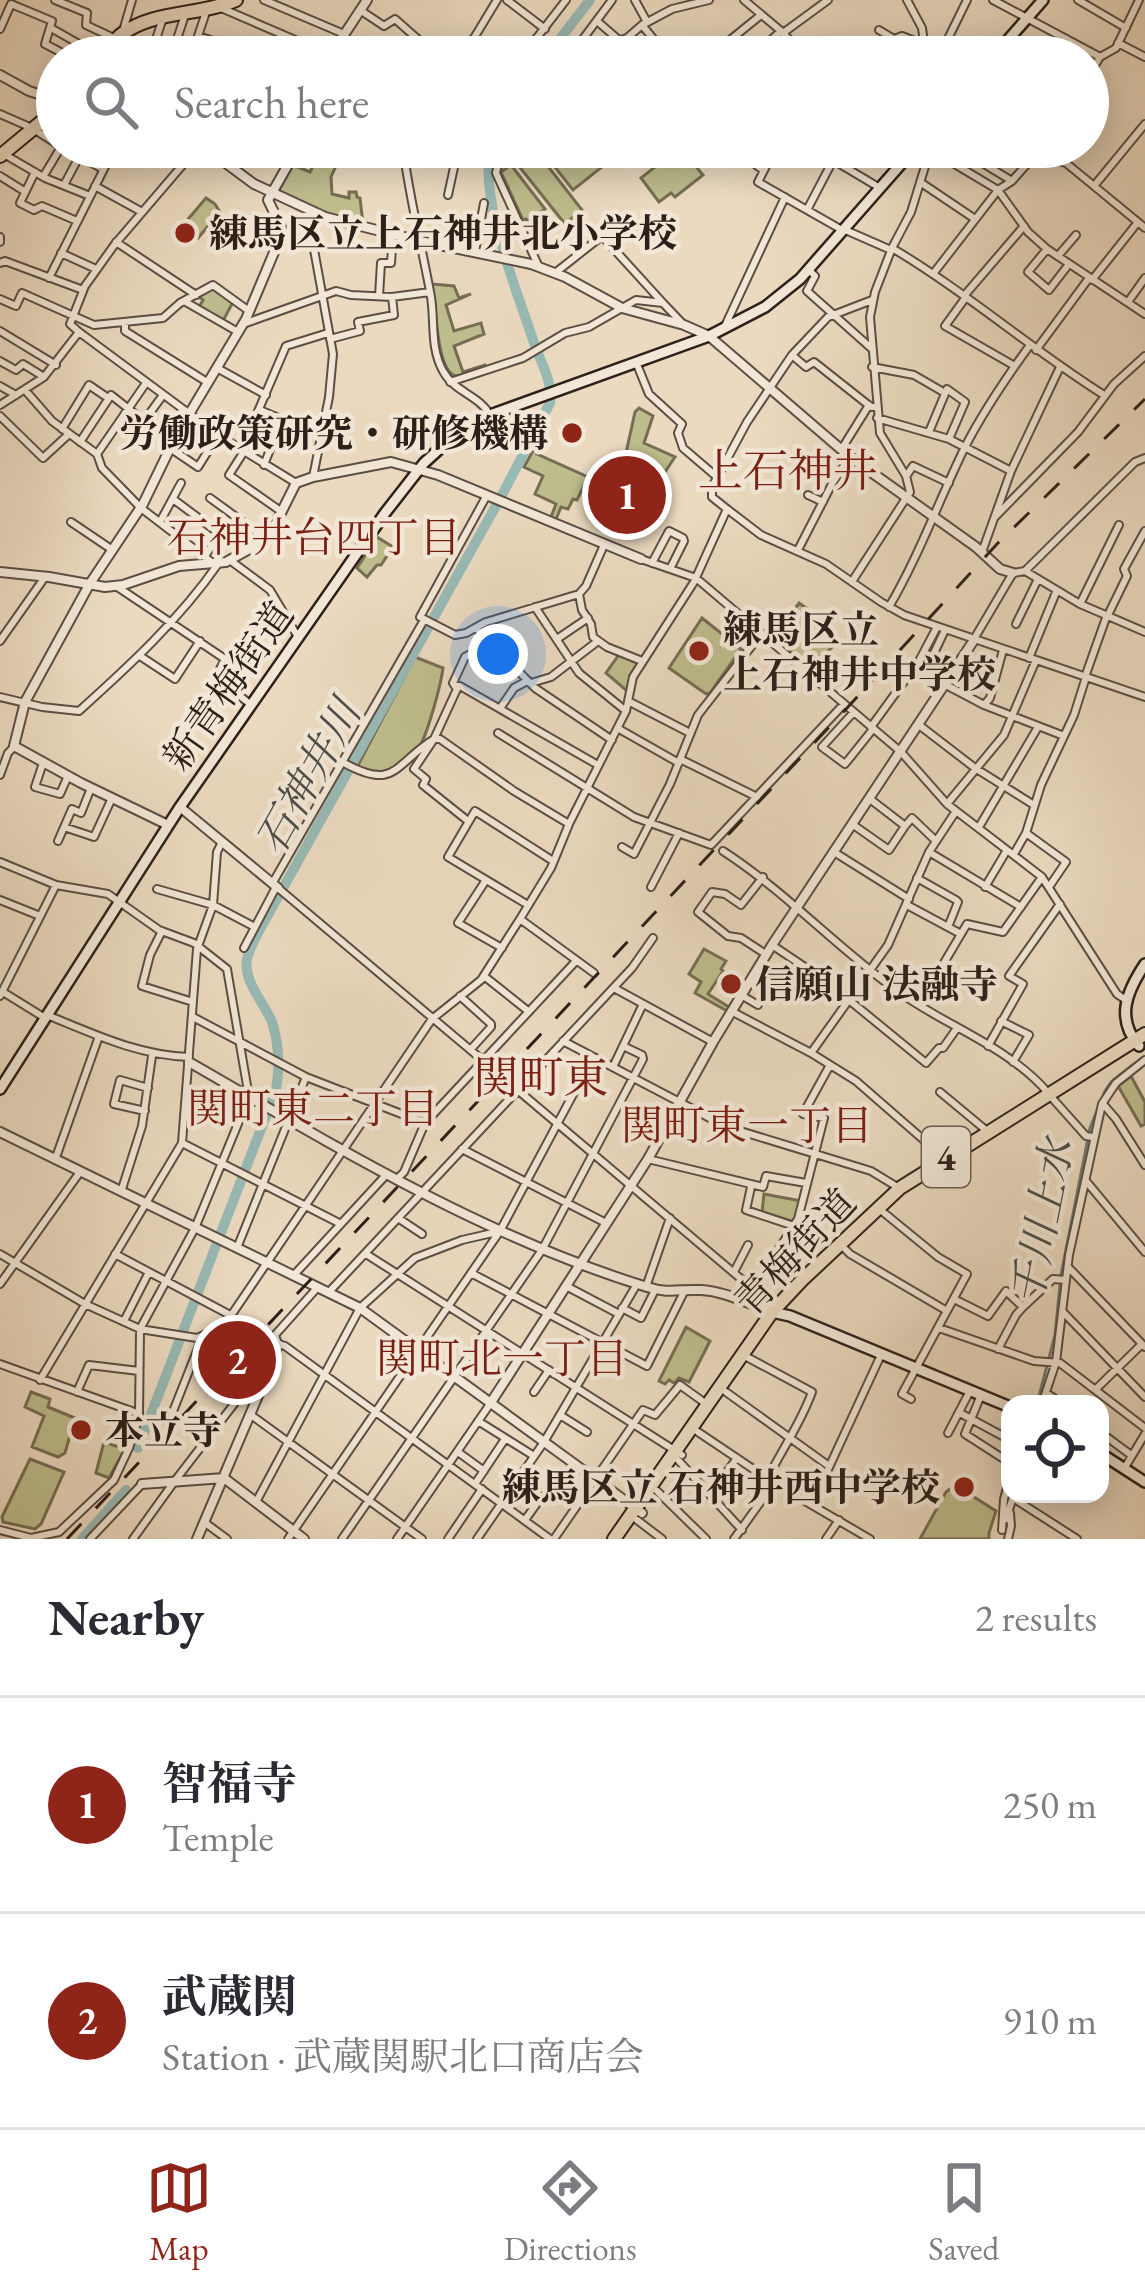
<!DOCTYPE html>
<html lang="en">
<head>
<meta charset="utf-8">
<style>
  :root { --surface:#fff; --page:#f2f2f3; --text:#2b2b33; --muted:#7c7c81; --line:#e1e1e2; --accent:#8f2418 }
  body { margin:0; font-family:"EB Garamond","Noto Serif JP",serif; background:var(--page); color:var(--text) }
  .controls { position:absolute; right:36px; bottom:36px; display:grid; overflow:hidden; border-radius:24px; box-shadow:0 6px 30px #0003 }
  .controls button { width:108px; height:108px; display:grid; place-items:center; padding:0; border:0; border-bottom:3px solid var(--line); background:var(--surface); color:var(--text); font:60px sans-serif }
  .you { position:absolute; left:498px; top:654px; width:42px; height:42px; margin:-30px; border:9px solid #fff; border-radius:50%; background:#1a73e8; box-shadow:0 0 0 18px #1a73e833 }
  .badge { display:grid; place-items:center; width:78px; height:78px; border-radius:50%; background:var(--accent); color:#fff; font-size:39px; font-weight:700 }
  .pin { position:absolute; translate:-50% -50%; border:6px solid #fff; box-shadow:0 3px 12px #0006 }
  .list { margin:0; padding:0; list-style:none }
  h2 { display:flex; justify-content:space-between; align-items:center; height:156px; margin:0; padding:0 48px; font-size:51px }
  h2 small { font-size:39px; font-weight:400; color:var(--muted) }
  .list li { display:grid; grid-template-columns:78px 1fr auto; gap:36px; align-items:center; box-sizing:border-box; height:216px; padding:0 48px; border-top:3px solid var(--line) }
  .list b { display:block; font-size:45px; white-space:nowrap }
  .list p { margin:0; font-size:39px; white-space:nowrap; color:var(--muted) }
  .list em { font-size:39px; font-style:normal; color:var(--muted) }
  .icon { flex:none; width:66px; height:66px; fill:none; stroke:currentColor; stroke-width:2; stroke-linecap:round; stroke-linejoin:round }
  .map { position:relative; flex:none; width:1145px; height:1539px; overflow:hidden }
  .search { position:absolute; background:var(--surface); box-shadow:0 6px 30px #0003; left:36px; right:36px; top:36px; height:132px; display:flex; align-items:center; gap:30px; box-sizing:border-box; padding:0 42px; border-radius:66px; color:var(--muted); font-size:45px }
  .sheet { height:588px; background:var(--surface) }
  nav { display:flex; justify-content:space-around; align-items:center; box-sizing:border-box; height:168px; border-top:3px solid var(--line); background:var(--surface); font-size:33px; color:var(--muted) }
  nav a { display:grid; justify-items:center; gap:6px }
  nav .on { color:var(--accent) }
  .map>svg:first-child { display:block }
  .green { fill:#bebd8d; stroke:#766e54; stroke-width:3 }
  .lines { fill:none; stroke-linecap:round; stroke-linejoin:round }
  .stream { stroke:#6d7c77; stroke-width:3 }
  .river { stroke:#98bab5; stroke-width:10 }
  .minor-casing { stroke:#5c4e44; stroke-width:10 }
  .tertiary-casing { stroke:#5c4e44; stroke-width:12 }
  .secondary-casing { stroke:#2d201a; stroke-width:14 }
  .primary-casing { stroke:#2d201a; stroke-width:16 }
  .minor { stroke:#f2e7d6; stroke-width:6 }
  .tertiary { stroke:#f2e7d6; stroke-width:8 }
  .secondary { stroke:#f2e7d6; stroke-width:9 }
  .primary { stroke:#ebdac0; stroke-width:12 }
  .rail { stroke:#2d201a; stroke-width:3; stroke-dasharray:21 21; stroke-linecap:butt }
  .poi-dot { fill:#8f2418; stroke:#f2e7d6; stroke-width:4.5 }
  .labels { text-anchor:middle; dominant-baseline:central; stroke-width:9; stroke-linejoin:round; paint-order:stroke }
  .shield { fill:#f2e7d6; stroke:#685c52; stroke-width:3 }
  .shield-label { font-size:36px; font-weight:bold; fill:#2d201a }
  .poi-label { font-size:39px; font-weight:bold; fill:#2d201a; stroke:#f2e7d6; text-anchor:start }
  .street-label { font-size:39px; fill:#2d201a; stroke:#f2e7d6 }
  .neighbourhood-label { font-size:42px; fill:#7a1f14; stroke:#f2e7d6 }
  .water-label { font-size:42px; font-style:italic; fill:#4d4e48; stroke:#f2e7d6 }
  .quarter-label { font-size:45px; fill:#7a1f14; stroke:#f2e7d6 }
</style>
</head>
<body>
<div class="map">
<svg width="1145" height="1539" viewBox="0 0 1145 1539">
  <rect width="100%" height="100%" fill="#ebdac0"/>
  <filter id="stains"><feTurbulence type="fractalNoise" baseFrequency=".00167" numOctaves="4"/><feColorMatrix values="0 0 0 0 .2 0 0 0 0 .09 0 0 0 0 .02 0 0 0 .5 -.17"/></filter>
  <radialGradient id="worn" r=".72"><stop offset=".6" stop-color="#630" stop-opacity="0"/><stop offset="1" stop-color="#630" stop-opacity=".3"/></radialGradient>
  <!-- green -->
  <path class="green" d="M322 147 343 151 342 165 336 166 331 177 332 194 349 198V192H356L357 197 360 198 363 224 322 212 278 192 293 165 310 172Z
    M516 147H533L582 210 565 224 514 160 499 169 507 148 514 150Z
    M539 147H627L573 190Z
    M680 147 703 175 675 197 671 193 659 202 641 178Z
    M511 165 545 209 528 222 526 219 523 220 501 172Z
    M206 198 215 204 220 212 198 238 183 225Z
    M432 284 454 286 459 298 471 294 446 305 454 331 481 323 484 334 454 346 463 372 485 365 486 367C478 369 465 377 457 376 436 375 436 302 432 284Z
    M213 288 233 302 223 321 199 307 203 300 198 296Z
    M639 408 653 416 644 443 675 457 657 484 628 472 633 455 626 453 635 412Z
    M539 440 544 442 537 454 588 477 577 500 573 499 568 509 561 507 556 519 551 517 556 504 535 494 543 476 524 467Z
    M377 537 393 547 381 565H377L367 577 357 568Z
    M799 603 828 623 823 630 833 646 812 669 774 637Z
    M702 618 741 649 710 693 706 694 669 668Z
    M620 653 639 661 630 676 627 691 606 673Z
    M415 657 443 668C441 685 429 727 422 742 416 753 389 774 375 773 370 773 362 769 357 767Z
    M704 949 726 961 721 969 723 971 708 994 729 1007 727 1011 695 993 701 982 689 974Z
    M1131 1076 1145 1102V1124L1141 1126 1118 1086Z
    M764 1194 801 1201 794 1222 762 1212Z
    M686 1327 710 1341 689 1382 679 1378 674 1383 669 1380 665 1384 659 1381Z
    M31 1392 50 1399 48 1407 75 1418 65 1453 58 1457 32 1447 44 1416 25 1407Z
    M104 1442 125 1449 109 1478 96 1473Z
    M30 1459 64 1472 41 1524 35 1529 3 1522 2 1517Z
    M955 1485 996 1511 989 1533V1539H920L946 1492Z"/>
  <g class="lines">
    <!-- stream -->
    <path class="stream" d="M1037 1404 1055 1335 1061 1275 1090 1128 1105 1091 1111 1082 1134 1064"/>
    <!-- river -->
    <path class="river" d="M546 57 590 0
      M138 1448 276 1090C280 1067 279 1044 272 1022 264 1002 243 982 247 959 251 941 269 914 278 897L502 495 550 403C553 380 540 362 533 340 517 291 478 196 491 147
      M82 1539 126 1490"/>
    <!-- minor casing -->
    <g class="minor-casing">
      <path id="minor" d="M55 0 87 13 86 25 116 39
        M264 0 344 34
        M507 0 545 29
        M635 0 647 22
        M744 0 781 31 806 57
        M907 0 922 28 926 57
        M993 0 1100 57
        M1078 0 1126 28
        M221 8 300 42
        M360 10 384 26 395 19 438 57
        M597 21 620 41
        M642 25 668 57
        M51 28 100 56
        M0 29 11 4 52 21 45 44 70 57
        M879 30 894 39 902 36 917 42 925 40 951 57
        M123 31 132 0
        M783 33 828 0
        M198 36 226 45 241 57
        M114 43 138 57
        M1118 43 1145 57
        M577 47 612 0
        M942 51 967 0
        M150 57 162 21
        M171 57 185 15
        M191 57 207 9
        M452 57 474 38 497 0
        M501 57 506 51
        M522 57 566 0
        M569 57 575 50 605 45 627 38 642 25 672 9 709 0
        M709 57 761 15
        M752 57 781 31
        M1057 57 1067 39
        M1088 77 1100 57 1116 48 1139 0
        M0 114 32 128 57 144
        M63 147 103 169
        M338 147 403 149
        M403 147C409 197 422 247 431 297 435 322 430 348 443 371 454 392 479 395 490 415
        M502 147 496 173 538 265
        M732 147 763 170
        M776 147 758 182 842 230
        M1006 147 1029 160
        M931 150 998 190 1028 232 1047 249 1145 314
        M1040 150 1052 159 1066 163 1145 228
        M2 153 45 178 90 196
        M833 160 880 188
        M963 168 971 156 1012 181
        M35 172 20 203 34 210 42 206 77 221
        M0 176 24 191
        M43 177 61 147
        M920 182 975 219
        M64 185 79 157
        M95 186 142 212
        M1094 186 1145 124
        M448 195 458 149 449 147
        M807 210 840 147
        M843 229 891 250
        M283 232 313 244 333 354 329 397 313 477
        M0 237V242
        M116 242 196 295
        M892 248C966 292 1031 349 1104 395
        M1047 249 1028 272 1049 290 1069 264
        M475 252 484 203
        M61 253 96 269
        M1058 256 1076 235
        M0 263 5 261 83 290
        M808 269 815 276 807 291 871 348
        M555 273 602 236 663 303
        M933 274 998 190 1012 181 1042 147
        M49 278 115 147
        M1092 280 1138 222
        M379 296 381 263H391L393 234
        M964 296 1024 226
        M966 297 945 326 1013 365
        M0 299 16 306 22 293 94 325 163 318 180 303 213 285 249 311
        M184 301 238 332
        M1128 302 1145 278
        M246 323 336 291 351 295 392 297
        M125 324V331L207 382
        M725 326 785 197
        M0 331 56 365
        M79 332 70 324 85 286 115 244 198 147
        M330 339 360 331 358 322 394 315 392 297 430 292
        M1036 350 1089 278
        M793 356 806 367 814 362 871 407H876
        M0 361 16 370 23 364 44 377
        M636 362 649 394 682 424 678 433 683 448 717 477
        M872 367 914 375 945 393
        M217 368 266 395
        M450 382 523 358 565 333 589 327 636 300 663 303 682 323
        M0 386 16 395
        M25 390 52 421 97 454 102 468 141 508 214 564
        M0 405 44 377 79 332 218 435 296 483
        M260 410 295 425 323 428
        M0 416 43 458 69 434
        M877 418 949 439 1011 471
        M62 429 89 385 108 398
        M929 432 947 389 965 402 949 439
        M80 442 111 395 144 421 163 395
        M170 448 198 467 218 435
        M841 450 869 405
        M241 451 286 346 328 333
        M243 453 229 475 282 512
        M97 454 146 383
        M264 465 282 419
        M907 475 913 466 949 483
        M487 495 420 617 455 635 466 633 486 622 579 594 586 586 604 545
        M808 495 823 502
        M210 498 265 538
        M173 499 220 534 205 556
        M727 509 712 497V487L747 422 792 355 828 317 872 300
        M995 517 1078 432 1114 384 1145 356
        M71 522 111 549
        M160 522 181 483
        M798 550 833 482 850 457
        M982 552 1011 471 1060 367
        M641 559 696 578 901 752 947 804 1042 877 1117 994 1126 1000
        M231 561 270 590 298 637
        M652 563 669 531 683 538 684 541 670 569
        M1025 571 1135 462 1145 458
        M853 580 910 492 906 476 880 433 870 317 875 292 892 248 911 212 931 147
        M116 586 225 659 216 677 250 704
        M579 594 582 610 591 624 593 637 607 647 642 661
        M1080 604 1119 525
        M535 607 579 673 626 711
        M889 607C919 556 939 500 965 447 984 410 1006 378 1030 345
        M1108 615 1127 576 1124 569 1145 531
        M1016 624 1038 579
        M476 628 535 688 612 740
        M945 630 926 670 948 682
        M557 639 588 618
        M974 639 1013 573 1025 571 1080 604 1145 632
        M0 641 45 577
        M140 656 175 679 200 641
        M1029 658 1057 590
        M1085 677 1107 615
        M531 683 551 677 598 641
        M946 685 984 705 1064 736
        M455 686H460L598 765
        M0 697 42 707 79 711C129 666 179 620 218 564
        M630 702 690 733
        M984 705 990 698 1003 650
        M501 707 514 688 527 681
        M853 713 822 747 845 764 873 729
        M919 725 975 768 1034 805
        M871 727 919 661 937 627
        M619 729 679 763
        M498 733 634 817 711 845 843 705
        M680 759 757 797
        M43 763 35 787 60 794 68 776
        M344 763C396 791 393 765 434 739H440L514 791 569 824
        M0 775 8 753 14 747
        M870 799 905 826 912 818 936 841
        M947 804 1004 735 1036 660
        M468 821 423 785 426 779 414 769 434 739 457 689 453 683 465 657 491 643
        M852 824 889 850 905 826
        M64 827 94 837 112 798
        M979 827 1038 727
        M1026 833 1066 862 1049 887
        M58 841 72 809 81 813 91 788
        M622 847 634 854 670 784 698 715 761 634
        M723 851C786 892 836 947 896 990 945 1026 1010 1047 1049 1094
        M834 852 909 899
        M929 852 1021 907
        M1014 854 1026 833 1041 785 1074 715 1086 677
        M0 862 56 885 108 894 159 930 194 943 227 969 249 1097 195 1228 140 1329 139 1416 129 1448 114 1480 59 1532 31 1538 0 1530
        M763 877 741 905 725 894 712 892 698 912 728 936 741 938 767 955
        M917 878 956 900 958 902 948 927
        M486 880 458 923 502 948
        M272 884 424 620
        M651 887 679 833
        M985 887 1007 850
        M278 888 499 1074
        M157 889 213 905 255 927
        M0 900 40 916
        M528 905 448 857 475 811 553 861
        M907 905 961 934
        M520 919 594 973
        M162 931 150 955 142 986 193 1002
        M772 945 827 982 926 1063 939 1048H943L957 1028
        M244 948 276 887
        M484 976 528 1011
        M614 988 713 1042
        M3 992 45 1018
        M741 995 758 1005
        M0 996 56 885
        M460 996 491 1024V1027L471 1049
        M919 1005 967 924 1003 932 1042 877
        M731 1011 811 1053 856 1081 933 1148 943 1159
        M47 1015C94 1034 137 1055 189 1057
        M193 1017 306 1077 425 1123
        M1001 1021 1029 1035 1013 1062
        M563 1041 727 1127 871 1171 899 1188
        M988 1046 1023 984 1009 976 1060 904
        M811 1053 888 945 929 852 956 811
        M613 1067 643 1004
        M507 1081 753 1289
        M940 1092 987 1131
        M1053 1099 1086 1136 1092 1137
        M1103 1104 1116 1119 1145 1165
        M145 1111 114 1104 120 1080 148 1088
        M182 1143 339 1223
        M462 1149 606 1223
        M648 1159 763 1187 766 1176 806 1183
        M55 1160 98 1039
        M396 1180 404 1172 425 1123 576 961
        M1086 1181 1145 1252
        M751 1187 746 1210 794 1226
        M121 1192 142 1126 152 1056
        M883 1212 938 1257 967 1274 902 1394 911 1399
        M398 1218 422 1234
        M237 1248 306 1077
        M845 1249 850 1254 947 1311
        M0 1254 85 1304 140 1329 197 1338 224 1326 432 1019 481 980 520 919 551 868 569 824 626 711 633 677 694 582 727 509 761 535 826 564 881 602 904 615 1145 697
        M115 1254 232 1316
        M366 1254 682 1455
        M1069 1268 1145 1347
        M734 1272 748 1245
        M471 1273 647 1366 684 1292
        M293 1276 386 1175
        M0 1284 80 1172
        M566 1286 619 1314
        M646 1287 670 1218
        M317 1288 275 1335 278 1344 285 1346 550 1539
        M328 1293 632 968 653 938
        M954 1299 988 1316 1006 1291 1023 1307 1053 1279 1066 1280
        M745 1302 798 1219 824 1118 803 1114 830 1065
        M622 1308 641 1318 655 1290
        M1064 1313 1145 1397
        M124 1321 149 1272
        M939 1328 1034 1361 1060 1363 1145 1428
        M998 1349 1016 1315 1023 1307
        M743 1355 812 1392C801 1423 782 1449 768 1478
        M0 1364 137 1413
        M267 1370 265 1361 275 1350
        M40 1380 182 1143 197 949 213 905 217 852 222 842
        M1095 1390 1142 1344
        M77 1392 89 1365 139 1371
        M534 1392 549 1370
        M726 1392 829 1466
        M1046 1393 1063 1404
        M981 1395 965 1434 1010 1463
        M1042 1404 1056 1362 1069 1255 1102 1104 1116 1083 1145 1060
        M960 1413 1010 1440
        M251 1415 422 1539
        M560 1415 587 1432
        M152 1420 170 1419 202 1338
        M478 1421 534 1456
        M698 1432 774 1483 870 1539
        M1100 1432 1131 1455
        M948 1433 970 1391
        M458 1452 484 1471
        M678 1460 742 1530
        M1124 1469 1145 1434
        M518 1480 539 1495 540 1499 525 1520
        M561 1482 574 1464
        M475 1484 505 1439
        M657 1491 706 1539
        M711 1494 737 1458
        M1013 1498 1077 1539
        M256 1502 360 1308 415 1258 462 1240 497 1232
        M812 1504 881 1355
        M1006 1519 1014 1494
        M637 1520 662 1539
        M204 1522 227 1539
        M1002 1530 1004 1499 1010 1477
        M90 1539 142 1484
        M133 1539 174 1482 257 1374 267 1373
        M288 1539 500 1231 593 1057
        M342 1539 542 1250 643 1059 642 1055 623 1046
        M397 1539 490 1404
        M448 1539 482 1489
        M477 1539 544 1442 637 1284
        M554 1539 643 1410 655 1415 680 1385 705 1403
        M734 1539 774 1483
        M826 1539 839 1520
        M1008 1539 1011 1526 1010 1513"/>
    </g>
    <!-- tertiary casing -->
    <g class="tertiary-casing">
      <path id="tertiary" d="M332 57 336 47 367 0
        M0 75 29 91 57 100
        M204 147 254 184 325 217 420 241 531 264 565 277 622 308 684 325 709 336 850 457 976 547 1000 569 1013 573
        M0 572 49 577 105 587 123 585 179 566 226 562 255 546 272 531 296 483 313 477 391 462 438 475 641 559
        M180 807 278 888
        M168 825 81 783 14 746 25 702 89 585 143 504 176 436 246 319 283 231 268 200 298 147
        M189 1062C336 1147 484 1237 647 1287 669 1294 680 1289 701 1290 724 1291 749 1304 771 1311
        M0 1132 360 1308 642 1513
        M490 1404 648 1159 713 1042 772 945 974 640
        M142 1484 224 1478 304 1539
        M197 1539 266 1377 278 1344"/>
    </g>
    <!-- secondary casing -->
    <g class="secondary-casing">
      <path id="secondary" d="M993 57 1043 0
        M1139 1046C1115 1018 1127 991 1145 964
        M0 1089 180 807 385 513 424 463 446 443 490 415 709 336 765 307 800 279 916 147
        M772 1312 790 1316 1010 1407
        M1100 1453 1145 1482"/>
    </g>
    <!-- primary casing -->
    <g class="primary-casing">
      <path id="primary" d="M102 57C108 50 114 40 122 34 154 10 200 16 236 0
        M0 156 57 109
        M614 1539 772 1312 802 1280 900 1188 1145 1034"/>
    </g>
    <!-- minor -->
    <use href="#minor" class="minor"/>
    <!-- tertiary -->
    <use href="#tertiary" class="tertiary"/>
    <!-- secondary -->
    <use href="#secondary" class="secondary"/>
    <!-- primary -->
    <use href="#primary" class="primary"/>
    <!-- rail -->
    <path class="rail" d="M67 1539 847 708 997 544 1145 399"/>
  </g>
  <!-- markers -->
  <g class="poi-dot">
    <circle cx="185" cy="233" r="12"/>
    <circle cx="572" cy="433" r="12"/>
    <circle cx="699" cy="651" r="12"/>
    <circle cx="731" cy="984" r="12"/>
    <circle cx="81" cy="1430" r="12"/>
    <circle cx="964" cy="1487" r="12"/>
  </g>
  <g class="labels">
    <!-- shield labels -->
    <rect class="shield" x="922" y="1127" width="48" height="60" rx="9"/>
    <g class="shield-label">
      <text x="946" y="1157">4</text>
    </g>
    <!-- poi labels -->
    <g class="poi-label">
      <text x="209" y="233">練馬区立上石神井北小学校</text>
      <text x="548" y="433" text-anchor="end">労働政策研究・研修機構</text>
      <text x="723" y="629">練馬区立<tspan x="723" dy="45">上石神井中学校</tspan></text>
      <text x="755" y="984">信願山 法融寺</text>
      <text x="105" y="1430">本立寺</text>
      <text x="940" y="1487" text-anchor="end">練馬区立 石神井西中学校</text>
    </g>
    <!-- street labels -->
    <g class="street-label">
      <text transform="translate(228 686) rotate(-55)">新青梅街道</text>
      <text transform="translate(795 1252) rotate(-47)">青梅街道</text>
    </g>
    <!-- neighbourhood labels -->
    <g class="neighbourhood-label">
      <text x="314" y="537">石神井台四丁目</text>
      <text x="313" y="1108">関町東二丁目</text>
      <text x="747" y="1125">関町東一丁目</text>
      <text x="502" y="1358">関町北一丁目</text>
    </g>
    <!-- water labels -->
    <g class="water-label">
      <text transform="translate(308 777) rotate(-61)">石神井川</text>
      <text transform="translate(1042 1222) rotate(-79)">千川上水</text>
    </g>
    <!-- quarter labels -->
    <g class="quarter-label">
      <text x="788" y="470">上石神井</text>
      <text x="541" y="1077">関町東</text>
    </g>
  </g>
  <rect width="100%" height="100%" filter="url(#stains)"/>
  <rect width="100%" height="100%" fill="url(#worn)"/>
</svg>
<div class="controls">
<button><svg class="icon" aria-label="locate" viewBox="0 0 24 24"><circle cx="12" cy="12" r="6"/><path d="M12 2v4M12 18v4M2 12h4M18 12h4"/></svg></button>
</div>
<div class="you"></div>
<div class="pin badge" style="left:627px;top:495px">1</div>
<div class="pin badge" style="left:237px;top:1360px">2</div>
<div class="search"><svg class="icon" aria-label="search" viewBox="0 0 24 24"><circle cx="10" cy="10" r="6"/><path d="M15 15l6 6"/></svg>Search here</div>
</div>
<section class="sheet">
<h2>Nearby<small>2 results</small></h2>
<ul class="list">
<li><span class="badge">1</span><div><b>智福寺</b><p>Temple</p></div><em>250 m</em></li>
<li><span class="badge">2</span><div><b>武蔵関</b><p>Station · 武蔵関駅北口商店会</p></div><em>910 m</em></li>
</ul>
</section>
<nav>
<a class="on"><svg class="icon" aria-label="map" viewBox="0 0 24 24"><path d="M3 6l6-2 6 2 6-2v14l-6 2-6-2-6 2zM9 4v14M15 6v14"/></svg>Map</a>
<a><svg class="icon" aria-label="directions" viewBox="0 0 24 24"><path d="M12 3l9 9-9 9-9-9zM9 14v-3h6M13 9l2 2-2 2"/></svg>Directions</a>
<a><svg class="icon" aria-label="saved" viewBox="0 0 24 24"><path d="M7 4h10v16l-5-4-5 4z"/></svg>Saved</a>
</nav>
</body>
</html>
